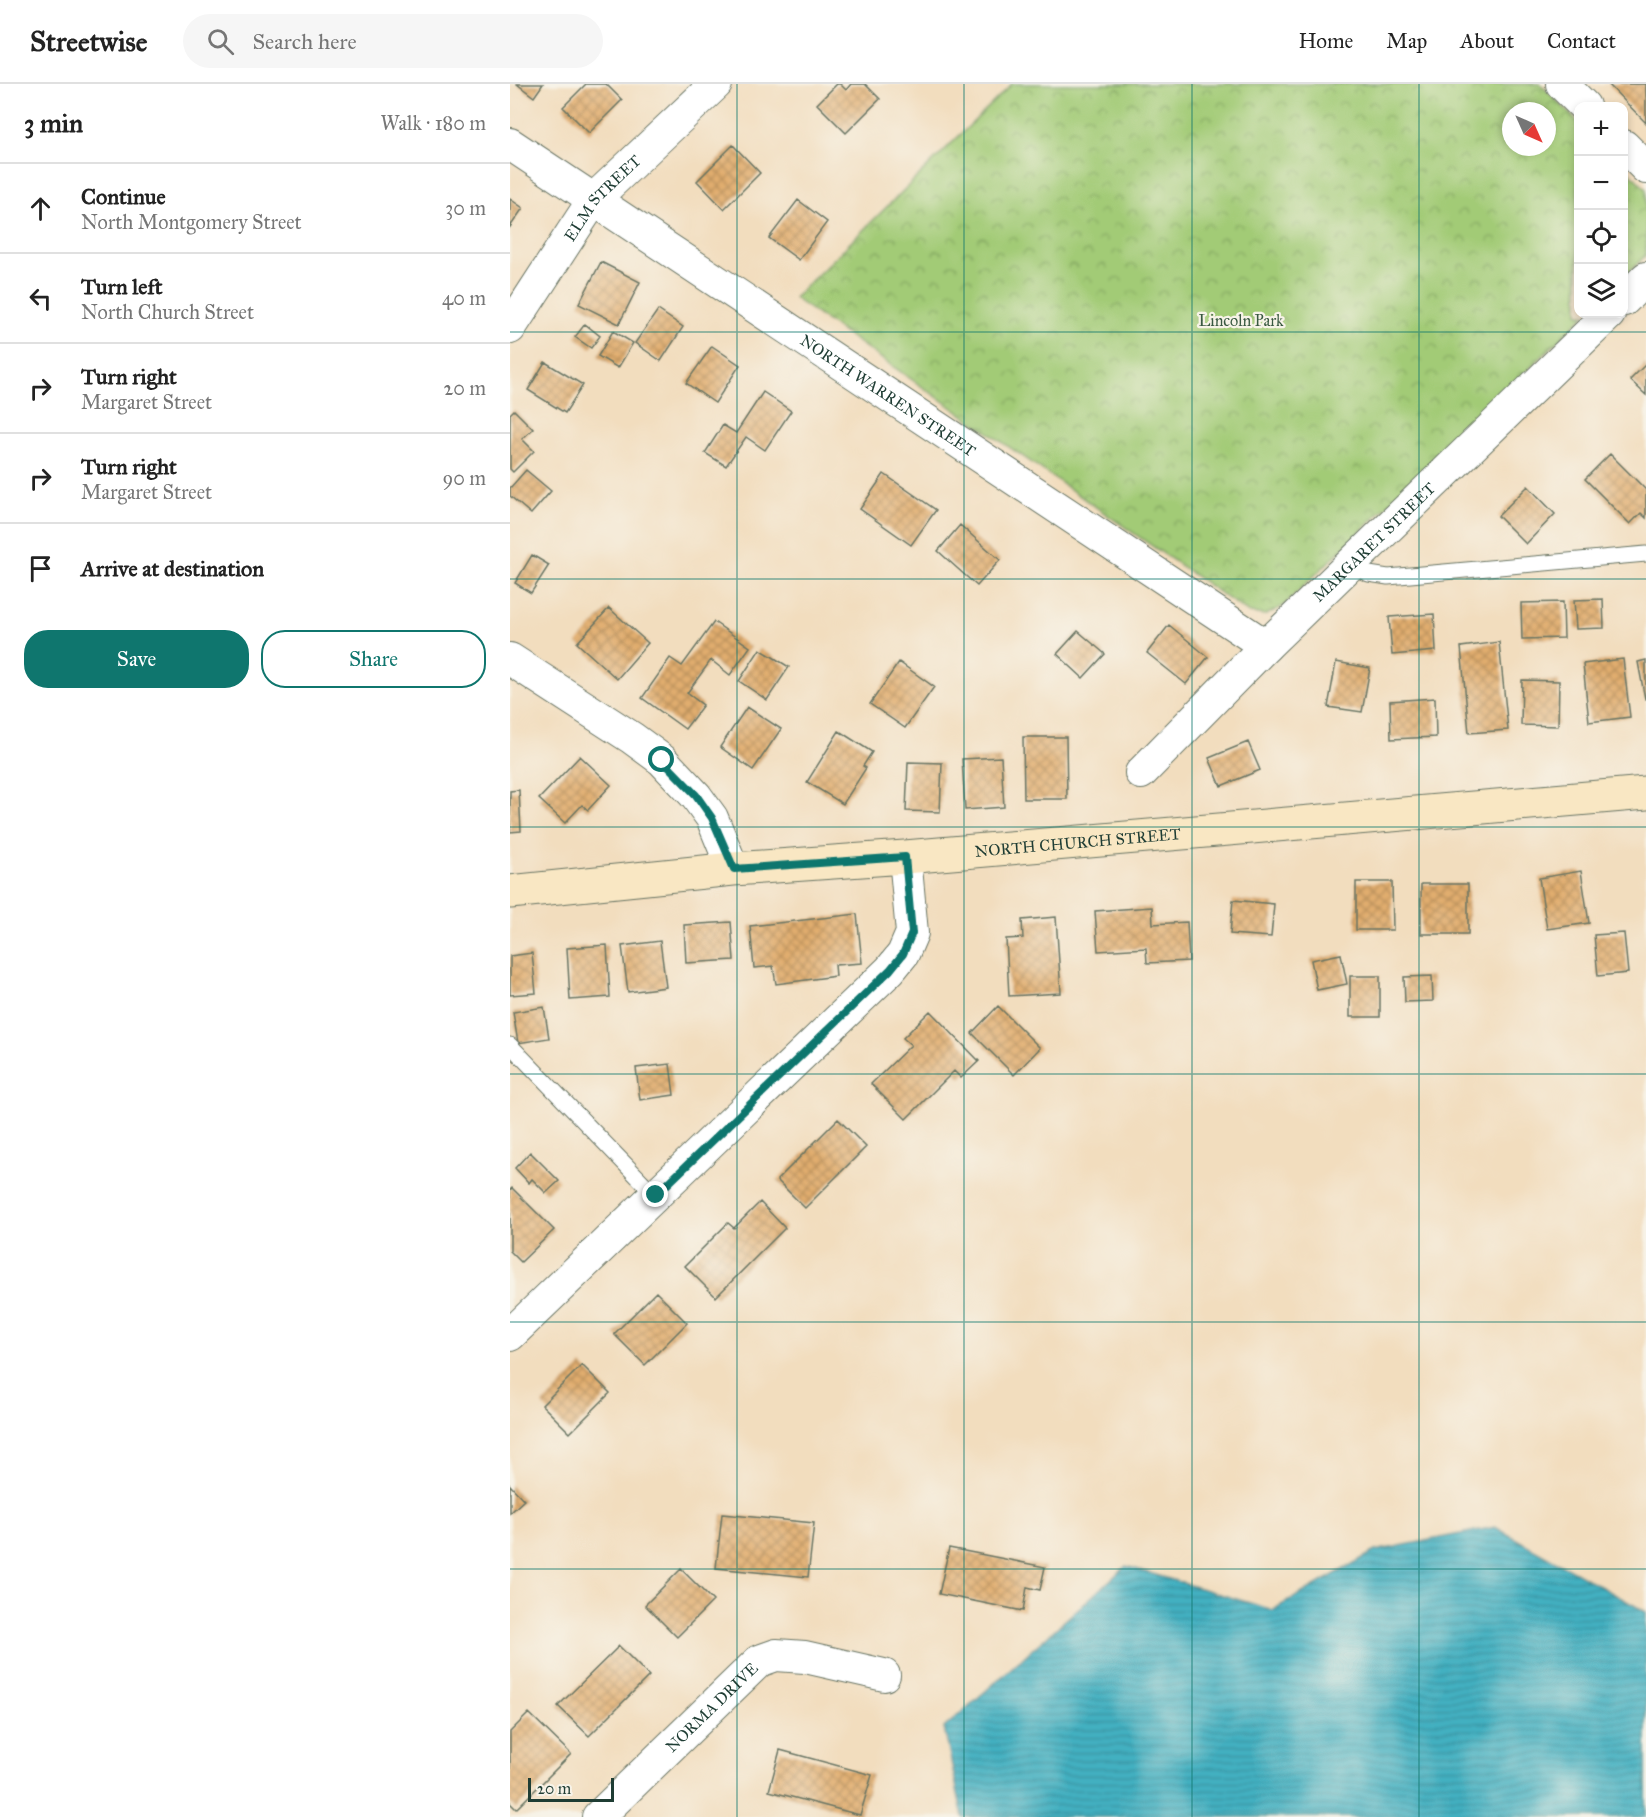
<!DOCTYPE html>
<html lang="en">
<head>
<meta charset="utf-8">
<style>
  :root { --surface:#fff; --page:#f6f6f6; --text:#222; --muted:#767676; --line:#e0e0e0; --accent:#0f766e }
  body { margin:0; font-family:"IM FELL Great Primer",serif; background:var(--page); color:var(--text) }
  .controls { position:absolute; right:18px; top:18px; display:grid; overflow:hidden; border-radius:12px; box-shadow:0 3px 9px #0003 }
  .controls button { width:54px; height:54px; display:grid; place-items:center; padding:0; border:0; border-bottom:2px solid var(--line); background:var(--surface); color:var(--text); font:30px sans-serif }
  .compass { position:absolute; left:992px; top:18px; width:54px; height:54px; border-radius:50%; background:var(--surface); box-shadow:0 3px 9px #0003; rotate:135deg }
  .scale { position:absolute; left:18px; bottom:15px; width:86px; box-sizing:border-box; padding-left:6px; border:3px solid #1f3d34; border-top:0; font-size:16px; line-height:21px; white-space:nowrap; color:#1f3d34; -webkit-text-stroke:4px #f7f3e8; paint-order:stroke }
  .stop { position:absolute; width:18px; height:18px; margin:-14px; border:4px solid #0f766e; border-radius:50%; background:#fff }
  .stop.end { background:#0f766e; border-color:#fff; box-shadow:0 2px 6px #0008 }
  .list { margin:0; padding:0; list-style:none }
  h2 { display:flex; justify-content:space-between; align-items:center; height:78px; margin:0; padding:0 24px; font-size:26px }
  h2 small { font-size:20px; font-weight:400; color:var(--muted) }
  .list li { display:grid; grid-template-columns:39px 1fr auto; gap:18px; align-items:center; box-sizing:border-box; height:90px; padding:0 24px; border-top:2px solid var(--line) }
  .list b { display:block; font-size:22px; white-space:nowrap }
  .list p { margin:0; font-size:20px; white-space:nowrap; color:var(--muted) }
  .list em { font-size:20px; font-style:normal; color:var(--muted) }
  .actions { display:flex; gap:12px; padding:18px 24px }
  .actions a { flex:1; padding:14px 0; border:2px solid var(--accent); border-radius:24px; text-align:center; font-size:21px; color:var(--accent) }
  .actions .main { background:var(--accent); color:#fff }
  .icon { flex:none; width:33px; height:33px; fill:none; stroke:currentColor; stroke-width:2; stroke-linecap:round; stroke-linejoin:round }
  .map { position:relative; flex:none; width:1136px; height:1733px; overflow:hidden }
  header { display:flex; align-items:center; gap:36px; box-sizing:border-box; height:84px; padding:0 30px; background:var(--surface); border-bottom:2px solid var(--line) }
  header strong { font-size:28px }
  nav { display:flex; gap:33px; margin-inline-start:auto; font-size:21px }
  .search { width:420px; height:54px; background:var(--page); display:flex; align-items:center; gap:15px; box-sizing:border-box; padding:0 21px; border-radius:33px; color:var(--muted); font-size:22px }
  main { display:flex }
  aside { flex:1; background:var(--surface) }
  .map>svg:first-child { display:block }
  .park { fill:url(#park-crowns); stroke:#608455; stroke-width:1.5; fill-rule:evenodd }
  .water { fill:url(#water-rules); stroke:#31767a; stroke-width:1.5 }
  .building { fill:url(#building-cross-hatch) }
  .lines { fill:none; stroke-linecap:round; stroke-linejoin:round }
  .service-casing { stroke:#697564; stroke-width:17 }
  .minor-casing { stroke:#697564; stroke-width:34 }
  .secondary-casing { stroke:#697564; stroke-width:35 }
  .service { stroke:#fff; stroke-width:15 }
  .minor { stroke:#fff; stroke-width:32 }
  .secondary { stroke:#f9e7c3; stroke-width:33 }
  .route { stroke:#0f766e; stroke-width:8 }
  .grid { fill:none; stroke:#0f766e; stroke-width:1.5; stroke-opacity:0.55 }
  .labels { text-anchor:middle; dominant-baseline:central; stroke-width:4.5; stroke-linejoin:round; paint-order:stroke }
  .street-label { font-size:16px; fill:#1f3d34; stroke:#f7f3e8 }
  .park-label { font-size:16px; fill:#395941; stroke:#f7f3e8 }
</style>
</head>
<body>
<header>
<strong>Streetwise</strong>
<div class="search"><svg class="icon" aria-label="search" viewBox="0 0 24 24"><circle cx="10" cy="10" r="6"/><path d="M15 15l6 6"/></svg>Search here</div>
<nav><a>Home</a><a>Map</a><a>About</a><a>Contact</a></nav>
</header>
<main>
<aside>
<h2>3 min<small>Walk · 180 m</small></h2>
<ul class="list">
<li><svg class="icon" aria-label="ahead" viewBox="0 0 24 24"><path d="M12 20V5M6 11l6-6 6 6"/></svg><div><b>Continue</b><p>North Montgomery Street</p></div><em>30 m</em></li>
<li><svg class="icon" aria-label="left" viewBox="0 0 24 24"><path d="M17 20v-9H6M10 6l-5 5 5 5"/></svg><div><b>Turn left</b><p>North Church Street</p></div><em>40 m</em></li>
<li><svg class="icon" aria-label="right" viewBox="0 0 24 24"><path d="M7 20v-9h11M14 6l5 5-5 5"/></svg><div><b>Turn right</b><p>Margaret Street</p></div><em>20 m</em></li>
<li><svg class="icon" aria-label="right" viewBox="0 0 24 24"><path d="M7 20v-9h11M14 6l5 5-5 5"/></svg><div><b>Turn right</b><p>Margaret Street</p></div><em>90 m</em></li>
<li><svg class="icon" aria-label="arrive" viewBox="0 0 24 24"><path d="M6 21V4h12l-3 4 3 4H6"/></svg><div><b>Arrive at destination</b></div></li>
</ul>
<div class="actions"><a class="main">Save</a><a>Share</a></div>
</aside>
<div class="map">
<svg width="1136" height="1733" viewBox="0 0 1136 1733">
  <defs>
    <pattern id="park-crowns" width="20" height="18" patternUnits="userSpaceOnUse" patternTransform="scale(1.5)"><rect width="20" height="18" fill="#a2cb76"/><path d="M2 6a3 3 0 1 1 6 0M12 15a3 3 0 1 1 6 0" fill="none" stroke="#83a662"/></pattern>
    <pattern id="water-rules" width="6" height="5" patternUnits="userSpaceOnUse" patternTransform="scale(1.5)"><rect width="6" height="5" fill="#43b0c1"/><path d="M0 2.5h6" fill="none" stroke="#37909e"/></pattern>
    <pattern id="building-cross-hatch" width="8" height="8" patternUnits="userSpaceOnUse" patternTransform="scale(1.5)"><rect width="8" height="8" fill="#e1ad6e"/><path d="M0 0l8 8M0 8l8-8" fill="none" stroke="#b68e5b"/></pattern>
  </defs>
  <rect width="100%" height="100%" fill="#f7f3e8"/>
  <filter id="ink" filterUnits="userSpaceOnUse"><feTurbulence type="fractalNoise" baseFrequency=".0167" numOctaves="2"/><feDisplacementMap in="SourceGraphic" scale="12" xChannelSelector="R" yChannelSelector="G"/><feConvolveMatrix kernelMatrix="1 2 1 2 8 2 1 2 1" color-interpolation-filters="sRGB"/></filter>
  <filter id="wash" filterUnits="userSpaceOnUse"><feTurbulence type="fractalNoise" baseFrequency=".008" numOctaves="4" result="noise"/><feDisplacementMap in="SourceGraphic" scale="24" xChannelSelector="R" yChannelSelector="G"/><feGaussianBlur stdDeviation="1.35" result="paint"/><feColorMatrix in="noise" values="0 0 0 0 0 0 0 0 0 0 0 0 0 0 0 0 0 1.4 0 .05"/><feComposite in="paint" operator="in"/></filter>
  <g filter="url(#wash)">
    <rect width="100%" height="100%" fill="#f2ddbe"/>
    <!-- park -->
    <path class="park" d="M502 0H1030L1068 38V230H1076L772 523 756 531 739 529 284 214ZM1001 27H1037V63H1001Z
      M1114 83 1136 105V171L1114 193Z"/>
    <!-- water -->
    <path class="water" d="M985 1443 1136 1528V1733H453L434 1644 616 1482 763 1526 865 1467Z"/>
    <g id="blocks">
      <!-- building -->
      <path class="building" d="M7 0H33L24 13Z
        M76 0H96L112 16 79 49 53 23Z
        M327 0H330L336 6 341 0H355L370 15 336 49 307 20Z
        M1098 0H1136V39Z
        M223 61 250 89 214 125 187 97Z
        M0 115 13 124 0 143Z
        M288 116 317 138 289 176 259 154Z
        M91 178 130 198 109 240 69 220Z
        M148 226 173 243 151 277 125 259Z
        M75 240 90 252 81 264 65 253Z
        M103 247 123 259 108 284 88 272Z
        M202 262 230 281 205 319 176 299Z
        M35 278 73 301 55 329 18 306Z
        M1136 280V311L1120 296Z
        M253 308 281 327 255 366 236 353 216 382 195 369 213 341 226 349Z
        M4 326 23 345 12 355 24 367 3 388 0 385V330Z
        M1100 370 1136 406V434L1131 429 1120 440 1075 395Z
        M16 386 41 407 21 430 0 412V404Z
        M374 390 426 426 401 461 350 425Z
        M1018 402 1045 430 1016 460 988 432Z
        M450 441 490 476 467 502 428 467Z
        M22 471 39 481 21 509 5 499Z
        M1093 515 1094 544 1066 545 1064 516Z
        M1053 518 1054 554 1012 555 1011 519Z
        M99 524 138 559 107 595 67 559Z
        M924 530 926 567 882 571 879 533Z
        M204 538 240 563 220 591 201 576 177 609 193 621 175 645 132 614 160 574 172 582Z
        M659 541 698 573 676 600 637 569Z
        M568 547 595 570 573 594 547 570Z
        M989 558 998 646 959 649 951 563Z
        M250 565 279 583 257 616 229 597Z
        M1113 575 1120 633 1079 638 1073 580Z
        M1136 576V615H1135L1128 578Z
        M389 578 424 603 395 644 360 620Z
        M826 578 860 584 852 628 818 623Z
        M1012 596 1049 597 1048 642 1011 641Z
        M925 614 926 653 881 655 880 617Z
        M237 623 271 645 243 686 210 663Z
        M329 647 362 668 353 682 356 684 333 720 297 698Z
        M513 653H556L557 715H514Z
        M738 658 750 686 711 702 699 674Z
        M70 672 101 701 78 726 72 721 55 739 29 715Z
        M491 673 494 723 455 726 452 675Z
        M398 678 432 679 430 728 396 727Z
        M9 706 11 747 0 748V707Z
        M1071 787 1079 839 1037 845 1029 794Z
        M846 798H882L883 846H846Z
        M911 800H958V850H911Z
        M723 816 764 820 761 853 720 850Z
        M642 823 643 840 677 838 679 877 637 879 636 864 588 867 585 827Z
        M347 830 352 879 325 881 326 892 266 900 263 882 244 884 240 842Z
        M546 833 551 909 499 912 496 855 513 854 512 836Z
        M221 838 224 876 176 879 174 841Z
        M1114 849 1118 889 1088 892 1084 851Z
        M150 857 156 903 118 908 112 862Z
        M97 861 100 913 60 916 57 864Z
        M22 869 26 909 0 911V872Z
        M831 870 837 900 807 906 801 876Z
        M840 892H870V933H840Z
        M922 892 923 917 895 918 894 893Z
        M488 922 530 964 504 991 462 949Z
        M34 923 39 954 8 959 3 928Z
        M420 927 469 977 451 994 444 987 396 1035 361 1000 401 961 393 954Z
        M160 980 164 1011 130 1016 126 984Z
        M328 1035 356 1063 295 1124 267 1096Z
        M20 1068 49 1097 36 1109 22 1095 19 1099 5 1084Z
        M2 1104 44 1146 11 1178 0 1167V1106Z
        M250 1118 275 1144 206 1213 175 1182 218 1139 224 1144Z
        M146 1208 177 1239 135 1281 104 1250Z
        M72 1281 100 1309 60 1349 32 1321Z
        M0 1401 14 1416 0 1429Z
        M212 1430 304 1439 298 1493 206 1484Z
        M439 1464 535 1483 530 1506 517 1503 513 1527 429 1510Z
        M171 1485 203 1517 167 1553 135 1521Z
        M109 1562 139 1592 79 1652 48 1622Z
        M19 1629 61 1670 6 1725 0 1719V1648Z
        M270 1666 362 1691 350 1731 259 1707Z"/>
    </g>
  </g>
  <g filter="url(#ink)">
    <use href="#blocks" fill-opacity="0" stroke="#697564" stroke-width="1.5"/>
    <g class="lines">
      <!-- service casing -->
      <g class="service-casing">
        <path id="service" d="M839 482 859 490 878 493 1136 470
          M0 961 145 1111"/>
      </g>
      <!-- minor casing -->
      <g class="minor-casing">
        <g id="minor">
          <path d="M1052 0 1074 22"/>
          <path id="s1" d="M0 60 756 562"/>
          <path d="M1114 62 1136 84"/>
          <path d="M1114 216 1136 194"/>
          <path id="s2" d="M0 244 84 115 206 0"/>
          <path d="M0 575 122 654 152 676 186 712 202 734 223 785"/>
          <path id="s3" d="M631 689 756 562 1099 230"/>
          <path d="M0 1251 380 886 393 870 402 849 395 773"/>
          <path id="s4" d="M88 1733 249 1577 266 1571 295 1573 374 1591"/>
        </g>
      </g>
      <!-- secondary casing -->
      <g class="secondary-casing">
        <g id="secondary">
          <path id="s5" d="M0 808 223 785 395 773 1136 709"/>
        </g>
      </g>
      <!-- service -->
      <use href="#service" class="service"/>
      <!-- minor -->
      <use href="#minor" class="minor"/>
      <!-- secondary -->
      <use href="#secondary" class="secondary"/>
    </g>
  </g>
  <g class="lines" filter="url(#ink)">
    <!-- route -->
    <path class="route" d="M146 1111 380 886 393 870 402 849 395 773 224 785 202 734 186 711 152 676"/>
  </g>
  <!-- grid -->
  <path class="grid" d="M227 0V1733M454 0V1733M682 0V1733M909 0V1733M0 248H1136M0 495H1136M0 743H1136M0 990H1136M0 1238H1136M0 1485H1136"/>
  <g class="labels">
    <!-- street labels -->
    <g class="street-label">
      <text stroke="none"><textPath href="#s2" startOffset="160">ELM STREET</textPath></text>
      <text stroke="none"><textPath href="#s1" startOffset="454">NORTH WARREN STREET</textPath></text>
      <text stroke="none"><textPath href="#s3" startOffset="328">MARGARET STREET</textPath></text>
      <text stroke="none"><textPath href="#s5" startOffset="570">NORTH CHURCH STREET</textPath></text>
      <text stroke="none"><textPath href="#s4" startOffset="158">NORMA DRIVE</textPath></text>
    </g>
    <!-- park labels -->
    <g class="park-label">
      <text x="731" y="236">Lincoln Park</text>
    </g>
  </g>
</svg>
<div class="controls">
<button>+</button>
<button>−</button>
<button><svg class="icon" aria-label="locate" viewBox="0 0 24 24"><circle cx="12" cy="12" r="6"/><path d="M12 2v4M12 18v4M2 12h4M18 12h4"/></svg></button>
<button><svg class="icon" aria-label="layers" viewBox="0 0 24 24"><path d="M12 4l9 5-9 5-9-5zM3 14l9 5 9-5"/></svg></button>
</div>
<svg class="compass" viewBox="-18 -18 36 36"><path d="M0-13l5 13h-10z" fill="#e53935"/><path d="M0 13l5-13h-10z" fill="#767676"/></svg>
<div class="scale">20 m</div>
<div class="stop" style="left:152px;top:676px"></div>
<div class="stop end" style="left:146px;top:1111px"></div>
</div>
</main>
</body>
</html>
